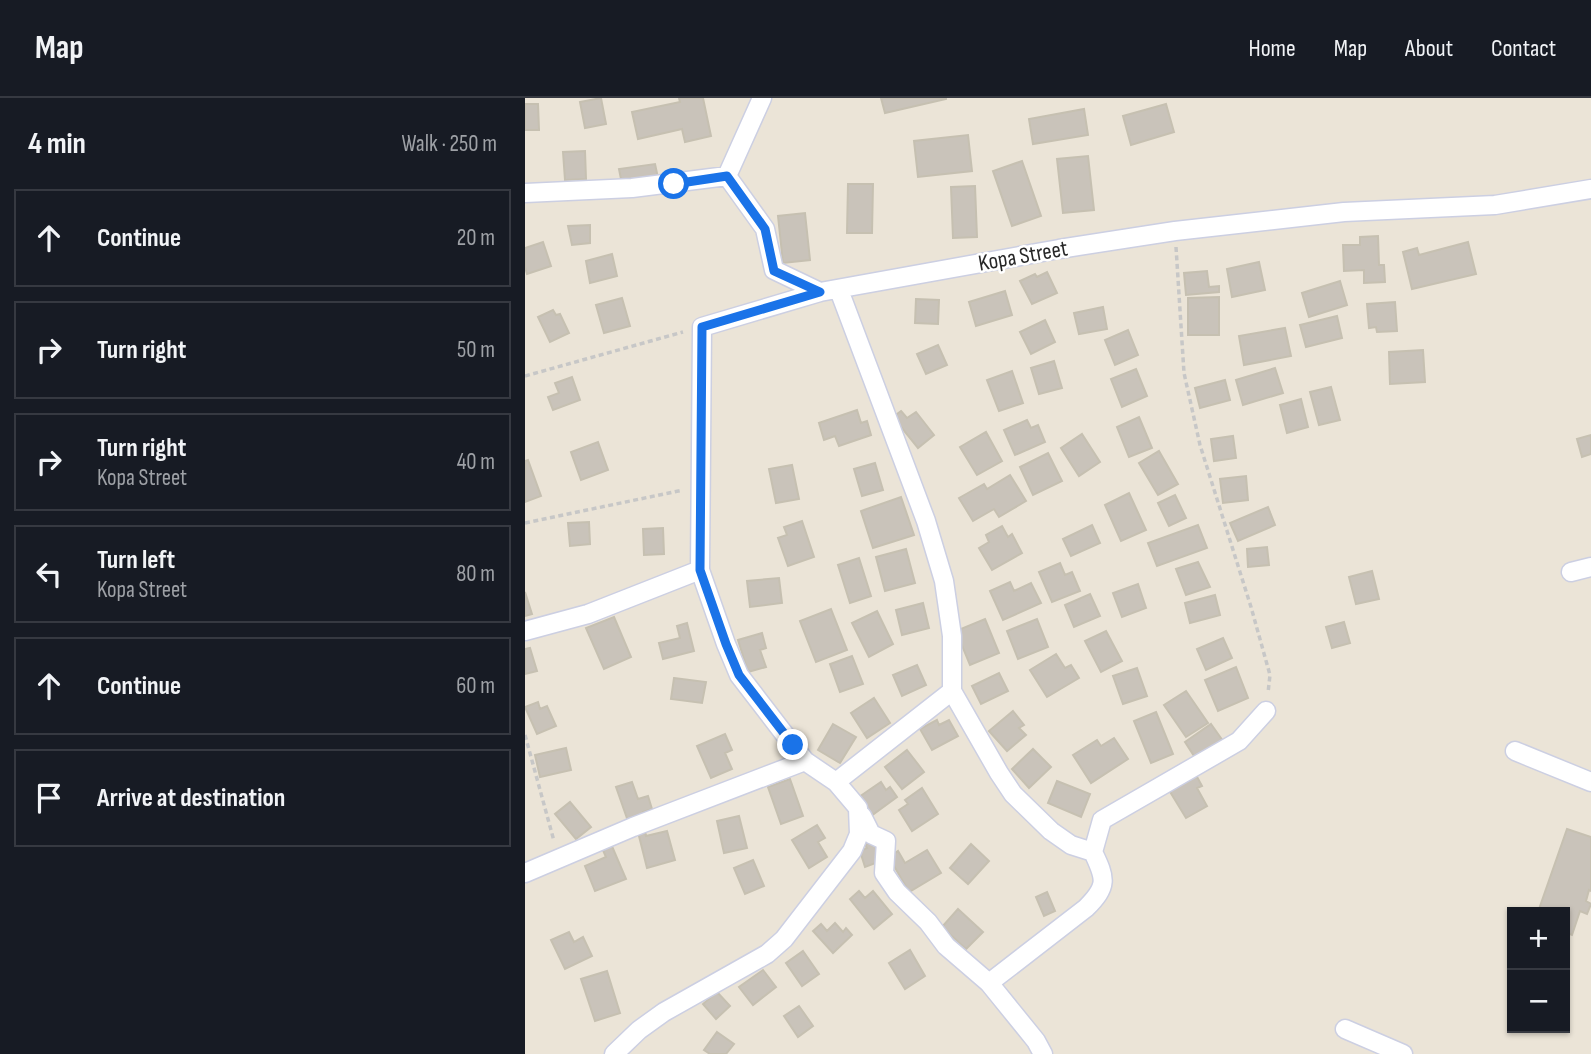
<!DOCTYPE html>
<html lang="en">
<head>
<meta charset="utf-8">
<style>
  :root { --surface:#171b24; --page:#20242c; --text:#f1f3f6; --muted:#9ea1a6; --line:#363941 }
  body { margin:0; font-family:"Sofia Sans Condensed",sans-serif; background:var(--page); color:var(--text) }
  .controls { position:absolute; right:21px; bottom:21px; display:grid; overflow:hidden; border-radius:0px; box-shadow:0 2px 5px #0004 }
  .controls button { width:63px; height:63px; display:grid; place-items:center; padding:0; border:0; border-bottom:2px solid var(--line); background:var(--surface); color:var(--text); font:35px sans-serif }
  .stop { position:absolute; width:21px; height:21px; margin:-16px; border:5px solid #1a73e8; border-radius:50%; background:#fff }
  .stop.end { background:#1a73e8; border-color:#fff; box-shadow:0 2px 7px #0008 }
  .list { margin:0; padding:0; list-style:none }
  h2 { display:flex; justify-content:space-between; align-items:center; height:91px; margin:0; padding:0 28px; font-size:30px }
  h2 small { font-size:23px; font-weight:400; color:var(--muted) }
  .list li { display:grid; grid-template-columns:46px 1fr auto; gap:21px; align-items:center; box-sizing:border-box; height:98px; margin:0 14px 14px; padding:0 14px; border:2px solid var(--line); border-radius:0px }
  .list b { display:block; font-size:26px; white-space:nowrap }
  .list p { margin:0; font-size:23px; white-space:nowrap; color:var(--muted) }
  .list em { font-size:23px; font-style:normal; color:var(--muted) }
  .icon { flex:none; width:38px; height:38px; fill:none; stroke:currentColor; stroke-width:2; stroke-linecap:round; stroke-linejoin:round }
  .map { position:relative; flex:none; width:1066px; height:956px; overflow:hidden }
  header { display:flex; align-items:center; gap:42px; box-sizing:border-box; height:98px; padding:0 35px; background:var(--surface); border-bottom:2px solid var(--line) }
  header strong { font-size:33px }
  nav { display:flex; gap:38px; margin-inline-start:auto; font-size:24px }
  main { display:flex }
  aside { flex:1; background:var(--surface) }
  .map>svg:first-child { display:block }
  .building { fill:#c9c3ba; stroke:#c6c0b1; stroke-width:2 }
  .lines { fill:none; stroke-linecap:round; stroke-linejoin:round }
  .minor-casing { stroke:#cccfe2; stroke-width:21 }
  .path { stroke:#c7c7c7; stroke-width:3.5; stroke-dasharray:5 3.5; stroke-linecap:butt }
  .minor { stroke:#fff; stroke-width:18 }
  .route { stroke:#1a73e8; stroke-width:9 }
  .labels { text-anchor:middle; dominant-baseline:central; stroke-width:5; stroke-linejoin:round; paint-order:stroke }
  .street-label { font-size:23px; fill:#272727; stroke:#fff }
</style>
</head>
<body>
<header>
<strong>Map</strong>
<nav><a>Home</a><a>Map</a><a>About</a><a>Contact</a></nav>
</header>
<main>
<aside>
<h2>4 min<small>Walk · 250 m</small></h2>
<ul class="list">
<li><svg class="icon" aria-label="ahead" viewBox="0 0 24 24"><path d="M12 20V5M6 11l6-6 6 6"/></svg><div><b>Continue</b></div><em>20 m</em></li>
<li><svg class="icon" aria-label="right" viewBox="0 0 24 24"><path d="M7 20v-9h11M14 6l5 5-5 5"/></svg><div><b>Turn right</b></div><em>50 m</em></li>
<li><svg class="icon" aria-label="right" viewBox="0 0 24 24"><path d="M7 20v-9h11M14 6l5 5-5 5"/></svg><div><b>Turn right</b><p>Kopa Street</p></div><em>40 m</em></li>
<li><svg class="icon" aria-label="left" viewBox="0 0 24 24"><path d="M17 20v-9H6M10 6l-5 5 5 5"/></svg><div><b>Turn left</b><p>Kopa Street</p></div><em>80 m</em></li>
<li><svg class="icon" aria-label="ahead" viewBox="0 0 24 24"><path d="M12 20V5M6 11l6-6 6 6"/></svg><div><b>Continue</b></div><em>60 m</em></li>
<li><svg class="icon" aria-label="arrive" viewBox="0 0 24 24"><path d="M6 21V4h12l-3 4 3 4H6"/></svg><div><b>Arrive at destination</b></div></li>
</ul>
</aside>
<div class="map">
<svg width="1066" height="956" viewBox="0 0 1066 956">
  <rect width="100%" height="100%" fill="#ebe4d7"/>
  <!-- building -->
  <path class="building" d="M76 0 81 26 60 30 55 4Z
    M154 0H178L186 38 160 44 157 31 113 41 107 14 155 4Z
    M356 0H421V1L360 15Z
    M0 6H13L14 32H0Z
    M641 6 649 34 606 47 598 18Z
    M559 11 563 37 508 46 504 21Z
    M443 37 447 73 393 79 389 43Z
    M60 53 61 81 40 82 38 54Z
    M563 58 569 112 538 115 532 61Z
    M497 63 516 118 487 128 468 73Z
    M130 66 133 80 97 86 94 71Z
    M323 86H348L347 135H322Z
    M450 88 452 139 428 140 426 89Z
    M280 115 285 162 258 165 253 118Z
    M65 127V145L47 147 43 128Z
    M853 138 854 167H859L860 184 839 185V172L819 173 818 147H835V139Z
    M18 144 26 168 2 176 0 169V150Z
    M943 144 951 176 887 191 878 154 892 150 894 157Z
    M87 156 92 178 65 185 61 163Z
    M734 164 740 192 707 199 702 171Z
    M682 173 684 189 694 188V194L661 197 659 175Z
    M522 174 532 195 507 206 495 183 510 176 512 179Z
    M815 183 822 207 784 219 777 195Z
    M480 193 487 217 451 228 444 204Z
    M694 199V237H663V200Z
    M97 200 105 228 79 235 71 207Z
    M391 201 414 202 413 226 390 225Z
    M870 204 872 233 852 234 851 229 844 230 842 206Z
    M578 209 582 231 554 236 549 215Z
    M28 212 31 217 35 216 44 235 25 244 13 219Z
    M812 218 817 240 781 249 775 227Z
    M520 222 530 244 506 256 495 234Z
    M760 230 766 258 719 267 714 238Z
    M603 232 613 257 590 267 580 242Z
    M413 247 422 267 401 276 392 256Z
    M898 252 900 284 865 286 864 254Z
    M529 263 537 290 514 296 506 270Z
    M750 270 758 295 718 307 711 282Z
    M611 271 622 298 597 309 586 281Z
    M487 273 498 305 474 313 462 282Z
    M47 279 55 302 28 312 23 299 34 295 30 285Z
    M700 282 705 302 675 310 670 290Z
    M806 289 815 322 794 327 785 294Z
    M776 301 783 329 762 335 755 307Z
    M332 312 336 325 342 323 346 337 314 348 310 338 299 342 294 325Z
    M376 313 382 320 391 314 409 337 393 350 368 319Z
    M614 319 627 350 604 359 592 329Z
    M502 322 506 330 513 327 520 344 490 357 479 332Z
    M461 334 477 363 452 377 435 349Z
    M557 336 575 364 554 378 536 350Z
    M1066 337V356L1057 359 1052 341Z
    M708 338 711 360 689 363 686 341Z
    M73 344 83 372 56 382 46 354Z
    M634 353 653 386 633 397 614 365Z
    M523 355 537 383 508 397 495 369Z
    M3 362 16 398 0 404V363Z
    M350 365 358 392 337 398 329 371Z
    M267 367 274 401 251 405 244 371Z
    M485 377 501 403 474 419 469 411 448 423 434 400 459 386 462 391Z
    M721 378 723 402 698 405 695 381Z
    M604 395 621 432 596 443 580 407Z
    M650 397 661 420 644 428 633 405Z
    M376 399 389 437 348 450 336 413Z
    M743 409 750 427 713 443 705 425Z
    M277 423 289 459 263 468 253 440 262 437 259 429Z
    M64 424 65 446 45 448 43 425Z
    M567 427 575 445 546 458 538 441Z
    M673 427 682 450 632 468 623 445Z
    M477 428 483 439 487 436 497 455 467 472 454 450 464 444 461 437Z
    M138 430 139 456 119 457 118 431Z
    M742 449 744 467 723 469 722 451Z
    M381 451 390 485 360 493 351 459Z
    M334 460 346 498 325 505 313 467Z
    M673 464 685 489 661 497 651 471Z
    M535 465 540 477 547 474 555 493 527 504 514 474Z
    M847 473 854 501 831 506 824 479Z
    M254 480 257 505 225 509 222 483Z
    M485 484 489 493 506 485 516 505 478 522 465 493Z
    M613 486 621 510 597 519 588 495Z
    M0 494 7 516 0 518Z
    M565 496 575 518 549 529 540 507Z
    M690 497 695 517 665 525 660 505Z
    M398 505 404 530 377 537 371 512Z
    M306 511 322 552 291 564 275 523Z
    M352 513 368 546 344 559 327 525Z
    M89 519 106 559 79 571 61 530Z
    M460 521 474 555 445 567 431 533Z
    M512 521 523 549 493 561 482 533Z
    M819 524 825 545 807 550 801 529Z
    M162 525 169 553 138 561 134 545 155 540 152 528Z
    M581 533 597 563 576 574 560 543Z
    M237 535 241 550 235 552 241 569 223 574 213 542Z
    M698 540 707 560 681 572 672 551Z
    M5 550 12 573 0 576V551Z
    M531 556 540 570 546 567 554 580 522 599 505 572Z
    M327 558 338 586 315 594 305 566Z
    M392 567 401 587 377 598 368 577Z
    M711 569 723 600 693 613 680 582Z
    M612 570 622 598 598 606 588 578Z
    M474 575 483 593 456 606 447 588Z
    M149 580 181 584 177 605 146 601Z
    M661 593 683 625 661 639 639 607Z
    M349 600 365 625 342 640 326 615Z
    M13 604 15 611 22 608 31 628 12 636 0 609Z
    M488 613 499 627 494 630 501 637 482 653 464 633Z
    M631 614 648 656 626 665 609 623Z
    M412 622 414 627 424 622 433 638 407 652 395 631Z
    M308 626 331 639 315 665 293 652Z
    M686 626 698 643 671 661 660 644Z
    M200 636 207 652 200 655 207 671 186 680 172 648Z
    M589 640 603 661 566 685 548 657 572 642 576 648Z
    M41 650 46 672 15 679 10 657Z
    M508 651 526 669 504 690 487 671Z
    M382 652 399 674 377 691 360 669Z
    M671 677 677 688 672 690 682 708 661 720 644 692Z
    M265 681 278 718 256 726 243 689Z
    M532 683 565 696 556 719 523 705Z
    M107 684 113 701 123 698 127 711 118 714 120 720 104 726 91 689Z
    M356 684 361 692 365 689 372 699 346 718 334 699Z
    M397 690 413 716 387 733 374 712 383 706 380 702Z
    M45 704 66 729 51 741 30 716Z
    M214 718 222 750 199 755 192 723Z
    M292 727 300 740 293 744 302 759 284 770 267 742Z
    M1042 731 1066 739V793L1064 792 1061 803 1066 806 1062 816 1055 813 1047 837 1040 834V814H1013Z
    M120 733 121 738 142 733 150 762 122 770 113 734Z
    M349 743 356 763 340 769 335 753 342 750 340 746Z
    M86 746 101 781 70 793 60 768 81 759 77 750Z
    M446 746 464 763 443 786 425 770Z
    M402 752 416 775 384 794 364 759 373 753 380 765Z
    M228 762 239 788 220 796 209 770Z
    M334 793 340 800 348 793 367 816 349 831 325 801Z
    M522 794 530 813 519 818 511 799Z
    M433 811 458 834 441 851 417 829Z
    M310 825 318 834 321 830 327 837 308 855 288 833 296 826 302 833Z
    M44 834 49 844 58 839 67 858 40 871 26 842Z
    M385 852 400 878 380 891 364 865Z
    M278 853 294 876 277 888 261 865Z
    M238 872 251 889 228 907 214 889Z
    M82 873 95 915 70 923 56 881Z
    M192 894 205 908 191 921 178 906Z
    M274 908 288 928 273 939 259 918Z
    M192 934 209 946 201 956H185L179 952Z"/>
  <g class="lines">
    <!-- minor casing -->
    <g class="minor-casing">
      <path id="minor" d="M202 78 240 131 249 172 295 194
        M202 78 237 0
        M0 95 107 90 202 78
        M314 192 401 423 419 483 427 538V593L474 675 488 696 526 733 546 747 568 754 577 722 714 643 741 613
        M1046 474 1066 469
        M0 533 63 516 175 472
        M990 653 1066 684
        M311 684 427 593
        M337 718 346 736 361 743 359 775 372 794 403 824 421 848 464 885 511 943 518 956
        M0 775 108 729 280 663
        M464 885 561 810C583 788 581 781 568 754
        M820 931 878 956
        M89 956 114 932 139 914 242 856 259 841 327 753 334 736 333 710 311 684 280 663 214 577 201 546 175 472 177 229 295 194 534 151 650 133 819 114 970 107 1066 91"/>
    </g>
    <!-- path -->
    <path class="path" d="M651 149 659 275 675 347 726 509 745 577 743 595
      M0 278 158 234
      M0 425 158 392
      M0 637 29 743"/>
    <!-- minor -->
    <use href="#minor" class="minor"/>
  </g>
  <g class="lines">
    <!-- route -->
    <path class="route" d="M149 86 202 78 240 131 249 173 295 194 177 229 175 472 201 546 214 577 268 647"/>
  </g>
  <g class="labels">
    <!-- street labels -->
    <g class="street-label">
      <text transform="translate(498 158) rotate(-10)">Kopa Street</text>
    </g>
  </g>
</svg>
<div class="controls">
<button>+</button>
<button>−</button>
</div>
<div class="stop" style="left:149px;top:86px"></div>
<div class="stop end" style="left:268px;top:647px"></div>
</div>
</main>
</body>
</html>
